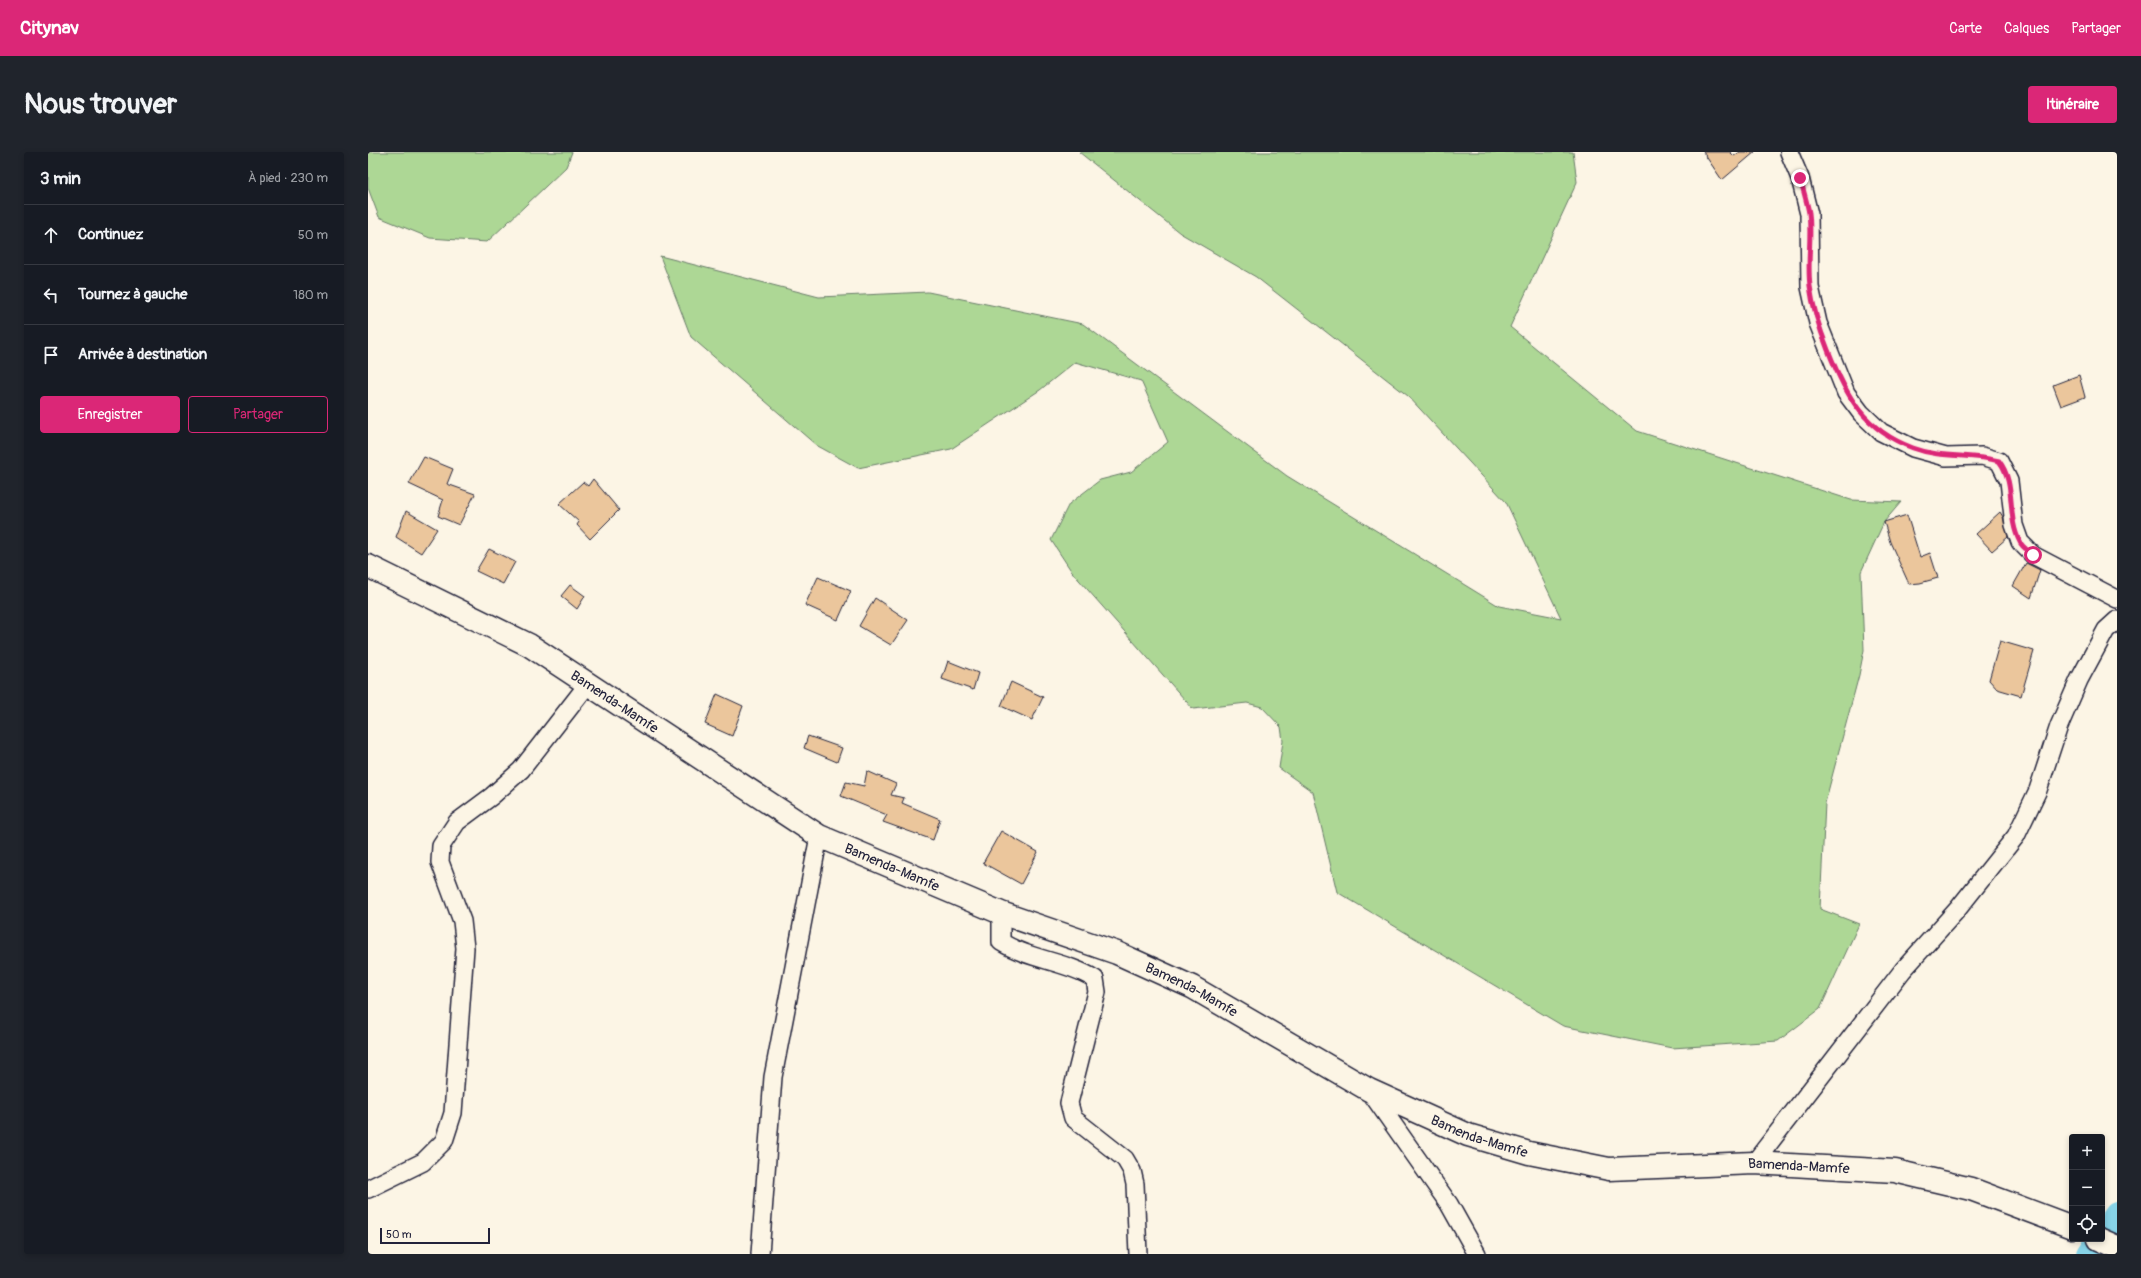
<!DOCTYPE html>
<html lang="fr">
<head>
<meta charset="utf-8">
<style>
  :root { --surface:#171b24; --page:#20242c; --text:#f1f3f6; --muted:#9ea1a6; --line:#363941; --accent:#db2777 }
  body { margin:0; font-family:Pangolin,sans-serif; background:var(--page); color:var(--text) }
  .controls { position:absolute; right:12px; bottom:12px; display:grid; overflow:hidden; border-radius:4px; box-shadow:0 2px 6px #0003 }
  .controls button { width:36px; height:36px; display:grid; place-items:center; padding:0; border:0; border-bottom:1px solid var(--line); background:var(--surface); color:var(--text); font:20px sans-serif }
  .scale { position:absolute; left:12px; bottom:10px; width:110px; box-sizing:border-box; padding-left:4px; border:2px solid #22223b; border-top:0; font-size:11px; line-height:14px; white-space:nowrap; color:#22223b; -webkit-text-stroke:3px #fcf5e5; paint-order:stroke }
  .stop { position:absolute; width:12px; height:12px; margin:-9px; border:3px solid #db2777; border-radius:50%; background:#fff }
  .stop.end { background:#db2777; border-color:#fff; box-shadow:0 1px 4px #0008 }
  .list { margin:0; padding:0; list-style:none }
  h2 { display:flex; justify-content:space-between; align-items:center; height:52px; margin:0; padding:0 16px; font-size:17px }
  h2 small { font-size:13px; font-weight:400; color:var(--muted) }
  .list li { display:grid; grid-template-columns:26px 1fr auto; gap:12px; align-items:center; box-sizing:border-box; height:60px; padding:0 16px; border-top:1px solid var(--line) }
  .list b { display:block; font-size:15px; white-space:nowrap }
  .list em { font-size:13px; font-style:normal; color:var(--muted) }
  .actions { display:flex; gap:8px; padding:12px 16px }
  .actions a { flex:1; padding:9px 0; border:1px solid var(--accent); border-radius:4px; text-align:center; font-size:14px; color:var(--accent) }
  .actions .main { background:var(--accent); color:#fff }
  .icon { flex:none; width:22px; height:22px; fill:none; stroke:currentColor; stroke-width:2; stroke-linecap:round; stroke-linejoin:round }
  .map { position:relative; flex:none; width:1749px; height:1102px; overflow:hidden; border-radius:4px }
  header { display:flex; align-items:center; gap:24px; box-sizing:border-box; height:56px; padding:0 20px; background:var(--accent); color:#fff }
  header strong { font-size:19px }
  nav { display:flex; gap:22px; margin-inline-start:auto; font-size:14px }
  .intro { display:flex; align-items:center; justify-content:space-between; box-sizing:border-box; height:96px; padding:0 24px }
  h1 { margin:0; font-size:28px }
  .button { padding:10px 18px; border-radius:4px; background:var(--accent); color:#fff; font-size:14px; font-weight:700 }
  main { display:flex; gap:24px; padding:0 24px }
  aside { flex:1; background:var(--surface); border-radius:4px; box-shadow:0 2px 6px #0003 }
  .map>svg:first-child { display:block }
  .green { fill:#add795; stroke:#687c68 }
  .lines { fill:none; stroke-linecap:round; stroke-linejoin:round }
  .river { stroke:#87d3e7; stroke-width:26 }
  .building { fill:#ebc69c; stroke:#22223b }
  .minor-casing { stroke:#22223b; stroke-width:20 }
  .trunk-casing { stroke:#22223b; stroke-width:25 }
  .minor { stroke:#fcf5e5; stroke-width:17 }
  .trunk { stroke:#fcf5e5; stroke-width:22 }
  .route { stroke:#db2777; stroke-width:5 }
  .labels { text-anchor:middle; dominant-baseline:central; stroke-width:3.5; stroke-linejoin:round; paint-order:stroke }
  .street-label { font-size:14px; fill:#22223b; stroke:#fcf5e5 }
</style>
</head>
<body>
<header>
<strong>Citynav</strong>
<nav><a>Carte</a><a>Calques</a><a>Partager</a></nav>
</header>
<div class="intro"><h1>Nous trouver</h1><a class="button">Itinéraire</a></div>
<main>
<aside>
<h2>3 min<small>À pied · 230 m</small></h2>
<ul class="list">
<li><svg class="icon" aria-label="ahead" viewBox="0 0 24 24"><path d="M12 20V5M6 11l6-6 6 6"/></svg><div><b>Continuez</b></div><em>50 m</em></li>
<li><svg class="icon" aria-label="left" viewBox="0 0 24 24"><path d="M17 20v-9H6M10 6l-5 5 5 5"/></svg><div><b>Tournez à gauche</b></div><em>180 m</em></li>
<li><svg class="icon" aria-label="arrive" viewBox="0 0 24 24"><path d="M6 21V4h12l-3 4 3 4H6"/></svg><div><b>Arrivée à destination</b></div></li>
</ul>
<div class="actions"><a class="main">Enregistrer</a><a>Partager</a></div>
</aside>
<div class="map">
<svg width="1749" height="1102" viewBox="0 0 1749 1102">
  <rect width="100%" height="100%" fill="#fcf5e5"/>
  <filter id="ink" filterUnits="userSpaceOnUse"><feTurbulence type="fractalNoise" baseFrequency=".025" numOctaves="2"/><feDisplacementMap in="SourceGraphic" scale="8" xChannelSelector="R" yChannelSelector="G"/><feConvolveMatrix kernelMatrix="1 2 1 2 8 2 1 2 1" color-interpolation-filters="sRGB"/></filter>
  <g filter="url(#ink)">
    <!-- green -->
    <path class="green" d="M0 0H204L198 15 119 90 62 86 11 65 0 36Z
      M711 0H1205L1209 30 1142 175 1269 279 1483 348 1533 350 1516 370 1493 420 1496 498 1491 523 1457 651 1452 757 1491 772 1452 857 1410 889 1304 896 1195 874 969 740 945 640 911 616 915 589 913 575 894 555 879 551 825 557 704 420 683 388 701 352 732 328 763 320 800 290 773 229 707 210 672 238 583 297 490 316 448 293 323 185 292 104 451 145 560 140 715 172 919 324 1131 454 1193 466 1138 350 1040 244 888 125 812 81Z"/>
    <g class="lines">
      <!-- river -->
      <path class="river" d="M1734 1085 1749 1063
        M1722 1102 1732 1087"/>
    </g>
    <!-- building -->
    <path class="building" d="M1335 0H1362L1366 4 1372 0H1387L1354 28Z
      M1711 223 1717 245 1693 254 1685 233Z
      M56 305 85 317 79 332 107 342 91 373 70 364 75 348 41 332Z
      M225 327 251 358 222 387 209 373 211 370 191 352 215 330 220 334Z
      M38 359 69 377 53 401 28 385Z
      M1632 360 1635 365 1640 385 1624 399 1608 382Z
      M1539 363 1552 405 1562 401 1570 426 1552 431 1541 432 1522 390 1516 370Z
      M121 397 147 410 135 432 108 419Z
      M1658 411 1672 418 1663 446 1645 434Z
      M450 425 483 439 470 468 437 453Z
      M202 433 217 444 209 457 193 444Z
      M507 446 540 468 523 493 491 474Z
      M1632 489 1666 499 1653 544 1629 537 1621 528Z
      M580 509 610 521 605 538 574 527Z
      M643 530 675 545 664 568 633 554Z
      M349 542 375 554 364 584 337 572Z
      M440 584 474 596 469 610 436 596Z
      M499 619 528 632 523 643 536 646 534 651 572 667 565 688 515 670 519 663 473 644 478 630 496 634Z
      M633 679 670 700 653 732 615 711Z"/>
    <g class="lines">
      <!-- minor casing -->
      <g class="minor-casing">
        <path id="minor" d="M1421 0 1432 26 1441 62 1442 135 1450 171 1478 241 1493 261 1513 280 1545 296 1578 305 1614 304 1631 309 1641 329 1646 373 1652 390 1665 403 1749 447
          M633 761V790C662 808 698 809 727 827L729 840 701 951 705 966 757 1007 764 1019 767 1032 770 1102
          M1001 938 1081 1052 1109 1102
          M1386 1011 1535 818 1589 758 1648 684 1670 638 1691 574 1711 528 1738 478 1749 468
          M0 1037 55 1010 76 989 85 961 97 796 94 769 72 710 73 694 89 670 124 644 153 618 220 532
          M392 1102 405 925 451 684"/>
      </g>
      <!-- trunk casing -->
      <g class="trunk-casing">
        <g id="trunk">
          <path id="s1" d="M0 414 161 493 451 684 633 761 749 801 824 835 1001 938 1100 983 1161 1001 1241 1017 1386 1011 1527 1019 1603 1037 1704 1075"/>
          <path d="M1731 1087 1749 1095"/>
        </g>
      </g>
      <!-- minor -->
      <use href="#minor" class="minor"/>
      <!-- trunk -->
      <use href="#trunk" class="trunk"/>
    </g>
  </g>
  <g class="lines" filter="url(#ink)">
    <!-- route -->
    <path class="route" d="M1432 26C1435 37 1439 50 1441 61 1444 85 1439 110 1442 134 1445 157 1452 178 1460 198 1478 244 1496 278 1545 296 1574 307 1602 301 1631 309 1649 332 1638 365 1652 390 1654 395 1661 399 1665 403"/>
  </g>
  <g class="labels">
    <!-- street labels -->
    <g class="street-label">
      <text stroke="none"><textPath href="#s1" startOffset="282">Bamenda-Mamfe</textPath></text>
      <text stroke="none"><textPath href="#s1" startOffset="606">Bamenda-Mamfe</textPath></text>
      <text stroke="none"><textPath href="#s1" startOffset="930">Bamenda-Mamfe</textPath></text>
      <text stroke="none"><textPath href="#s1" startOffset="1254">Bamenda-Mamfe</textPath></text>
      <text stroke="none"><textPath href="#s1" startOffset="1578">Bamenda-Mamfe</textPath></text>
    </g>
  </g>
</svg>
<div class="controls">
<button>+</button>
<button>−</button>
<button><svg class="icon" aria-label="locate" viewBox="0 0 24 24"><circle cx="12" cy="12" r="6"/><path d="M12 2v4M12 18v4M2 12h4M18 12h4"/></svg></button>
</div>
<div class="scale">50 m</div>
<div class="stop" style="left:1665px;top:403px"></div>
<div class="stop end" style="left:1432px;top:26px"></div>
</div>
</main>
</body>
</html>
